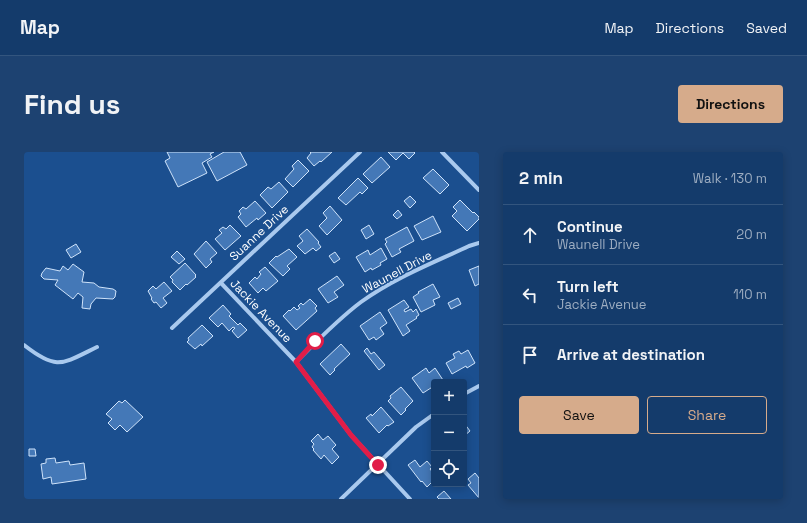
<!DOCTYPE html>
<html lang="en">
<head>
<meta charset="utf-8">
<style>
  :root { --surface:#143b6b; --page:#1d4271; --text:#f1f3f6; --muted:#9dadc1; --line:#33557e; --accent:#d6ab8b }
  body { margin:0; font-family:"Space Grotesk",sans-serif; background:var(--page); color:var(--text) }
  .controls { position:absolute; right:12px; bottom:12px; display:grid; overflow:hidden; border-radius:4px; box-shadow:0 2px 10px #0003 }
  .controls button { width:36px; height:36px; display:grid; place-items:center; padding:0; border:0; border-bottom:1px solid var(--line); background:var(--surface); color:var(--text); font:20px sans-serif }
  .stop { position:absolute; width:12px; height:12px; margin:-9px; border:3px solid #e11d48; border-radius:50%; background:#fff }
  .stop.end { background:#e11d48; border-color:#fff; box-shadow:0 1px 4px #0008 }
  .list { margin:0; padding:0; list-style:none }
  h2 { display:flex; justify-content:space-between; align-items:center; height:52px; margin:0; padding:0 16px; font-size:17px }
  h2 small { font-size:13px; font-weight:400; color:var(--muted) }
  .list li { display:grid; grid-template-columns:26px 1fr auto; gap:12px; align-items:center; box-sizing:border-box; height:60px; padding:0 16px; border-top:1px solid var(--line) }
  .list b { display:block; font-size:15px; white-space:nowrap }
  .list p { margin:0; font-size:13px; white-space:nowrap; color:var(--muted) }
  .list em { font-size:13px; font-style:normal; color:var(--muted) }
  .actions { display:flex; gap:8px; padding:12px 16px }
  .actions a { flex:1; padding:9px 0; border:1px solid var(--accent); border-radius:4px; text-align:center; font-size:14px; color:var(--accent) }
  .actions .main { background:var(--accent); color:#111 }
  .icon { flex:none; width:22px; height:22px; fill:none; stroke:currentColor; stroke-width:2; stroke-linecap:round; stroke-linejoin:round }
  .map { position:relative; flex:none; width:455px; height:347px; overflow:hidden; border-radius:4px }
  header { display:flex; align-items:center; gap:24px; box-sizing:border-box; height:56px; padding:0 20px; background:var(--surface); border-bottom:1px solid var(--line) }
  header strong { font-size:19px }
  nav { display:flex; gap:22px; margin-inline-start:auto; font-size:14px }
  .intro { display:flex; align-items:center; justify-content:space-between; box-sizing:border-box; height:96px; padding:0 24px }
  h1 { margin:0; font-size:28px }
  .button { padding:10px 18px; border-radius:4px; background:var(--accent); color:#111; font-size:14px; font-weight:700 }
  main { display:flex; gap:24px; padding:0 24px }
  aside { flex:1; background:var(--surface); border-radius:4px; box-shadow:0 2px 10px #0003 }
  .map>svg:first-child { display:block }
  .building { fill:#4478b7; stroke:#cfe3fa }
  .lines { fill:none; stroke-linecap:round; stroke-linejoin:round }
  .minor { stroke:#a9c9ee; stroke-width:4 }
  .route { stroke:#e11d48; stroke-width:5 }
  .labels { text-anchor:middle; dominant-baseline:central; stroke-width:3; stroke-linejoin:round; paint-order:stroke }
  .street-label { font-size:12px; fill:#fff; stroke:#1b4f8f }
</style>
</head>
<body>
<header>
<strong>Map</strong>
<nav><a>Map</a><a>Directions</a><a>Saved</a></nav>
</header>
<div class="intro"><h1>Find us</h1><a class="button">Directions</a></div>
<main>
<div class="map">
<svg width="455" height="347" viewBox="0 0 455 347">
  <rect width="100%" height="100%" fill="#1b4f8f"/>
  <!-- building -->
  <path class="building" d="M143 0H190L186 2 188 5 178 11 183 21 154 35 141 9 146 6Z
    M200 0H216L223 13 193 29 183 10Z
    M286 0H308L297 10 296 9 290 14 283 6 287 1Z
    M364 0H390L391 1 385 7 379 1 372 8Z
    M357 5 366 15 348 31 339 22Z
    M274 8 285 19 269 35 261 27 270 17 268 14Z
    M409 17 425 33 416 42 399 26Z
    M334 26 344 36 338 42 336 40 322 53 314 46Z
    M255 30 264 40 248 56 236 43 244 35 247 37Z
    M386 44 392 50 386 56 380 49Z
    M436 48 449 61 450 60 455 65V67L443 79 428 64 433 59 429 55Z
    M231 49 242 61 234 68 233 66 222 75 214 65 217 62 215 59 219 55 222 57Z
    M306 54 318 68 303 83 295 74 303 66 299 61Z
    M374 58 378 63 373 67 369 63Z
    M409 64 417 80 398 88 390 74Z
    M206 73 217 84 201 98 191 87 198 81 195 78 199 75 202 77Z
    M345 73 350 82 342 87 337 78Z
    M383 75 390 89 375 97 377 100 368 105 361 92 363 90 361 87Z
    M283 77 295 90 294 91 297 95 292 99 289 96 281 102 273 94 279 89 275 84Z
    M182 89 193 101 186 107 188 110 182 116 170 102Z
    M52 92 57 100 47 106 42 98Z
    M357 96 363 107 356 111 357 113 348 118 347 116 341 120 332 105 344 98 346 103Z
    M265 97 273 105 263 114 266 117 259 124 245 111 252 104 253 105Z
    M153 99 161 107 155 112 147 105Z
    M311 100 316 107 310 111 305 104Z
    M161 111 172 123 171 124 172 125 163 133 162 132 156 138 148 130 149 128 146 125Z
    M49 112 60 120 58 130 70 131 75 135 89 137 92 139 91 145 89 147 72 146 67 152 66 157 58 156 59 145 54 141 49 147 31 133 34 128 20 127 17 124 18 121 22 116 36 119 39 114 44 118Z
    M455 114V132L451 134 445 118Z
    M241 115 254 129 242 139 239 136 234 141 225 131 231 125 233 127 237 122 235 120Z
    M313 124 320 133 310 140 314 145 304 151 294 137Z
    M140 130 148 139 139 146 143 151 137 156 132 150 130 151 127 147 128 146 124 139 129 134 132 137Z
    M409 132 416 145 409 148 411 153 397 160 389 145 395 141 394 140Z
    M434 146 437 152 427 157 424 151Z
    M286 147 293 154 291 156 293 159 272 178 259 164 265 158 266 159 270 155 273 158 276 156 274 154 277 151 279 153Z
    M380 148 385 155 380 158 381 160 387 157 389 160 392 157 395 163 392 165 393 166 382 173 386 179 379 184 364 158Z
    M199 153 207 162 205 164 214 173 216 171 223 178 214 186 208 179 211 176 209 175 205 179 198 171 194 175 185 166Z
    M356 160 363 171 356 176 360 182 352 188 350 185 345 188 336 174Z
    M178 173 189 184 178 194 177 192 171 197 163 190 165 188 164 186Z
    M317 192 326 202 310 217 311 218 306 223 296 212Z
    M343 196 347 202 350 200 361 213 355 218 340 199Z
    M444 198 451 211 443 216 442 214 428 222 422 211 431 206 429 202 435 199 437 202Z
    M402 216 405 221 411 216 419 228 416 230H410V234L399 241 388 226Z
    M377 235 389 249 381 257 382 258 377 263 364 249 367 246 366 244Z
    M101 248 119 265 103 280 96 273 91 278 84 271 88 267 82 262 95 249 98 251Z
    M357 255 370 270 364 274 363 273 355 281 342 266 347 262 348 264Z
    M440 271 446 279 440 284Z
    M294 282 299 288 304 284 312 293 308 297 315 305 308 312 300 303 297 307 289 298 290 297 288 295 290 292 287 289Z
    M5 297H11L12 304H5Z
    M31 306 32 311 45 309 46 313 60 311 62 327 28 332 27 325 19 327 17 312 22 311V307Z
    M391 308 396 315 403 309 408 315 406 317 410 322V328L403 335 398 329 397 330 384 313Z
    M451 321 455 326V346L444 333 447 331 444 327Z
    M420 339 427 347H415L413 345Z"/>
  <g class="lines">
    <!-- minor -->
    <path class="minor" d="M418 0 455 38
      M197 131 272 210 327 283 386 347
      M148 176 336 0
      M0 193C33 219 38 212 73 195
      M272 210C293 189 313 168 337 150 370 126 409 111 445 94L455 91
      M440 242 455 234
      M317 347 392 275 410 262"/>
  </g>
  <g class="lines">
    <!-- route -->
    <path class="route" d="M291 189 272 210 327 283 354 313"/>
  </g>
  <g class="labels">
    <!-- street labels -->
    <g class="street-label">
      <text transform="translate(235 81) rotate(-43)">Suanne Drive</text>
      <text transform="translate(373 120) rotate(-28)">Waunell Drive</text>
      <text transform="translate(237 159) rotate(46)">Jackie Avenue</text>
    </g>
  </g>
</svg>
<div class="controls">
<button>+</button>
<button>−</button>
<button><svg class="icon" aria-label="locate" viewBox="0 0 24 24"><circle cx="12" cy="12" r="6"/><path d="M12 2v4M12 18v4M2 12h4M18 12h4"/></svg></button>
</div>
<div class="stop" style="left:291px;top:189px"></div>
<div class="stop end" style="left:354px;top:313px"></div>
</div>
<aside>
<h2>2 min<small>Walk · 130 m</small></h2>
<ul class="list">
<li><svg class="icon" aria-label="ahead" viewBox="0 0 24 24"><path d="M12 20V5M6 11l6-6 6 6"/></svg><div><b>Continue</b><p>Waunell Drive</p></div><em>20 m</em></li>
<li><svg class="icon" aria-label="left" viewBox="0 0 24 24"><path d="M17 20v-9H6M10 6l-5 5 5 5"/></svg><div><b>Turn left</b><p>Jackie Avenue</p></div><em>110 m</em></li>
<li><svg class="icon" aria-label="arrive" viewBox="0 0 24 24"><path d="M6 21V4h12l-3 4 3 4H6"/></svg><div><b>Arrive at destination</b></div></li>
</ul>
<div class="actions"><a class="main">Save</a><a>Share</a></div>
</aside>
</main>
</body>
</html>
